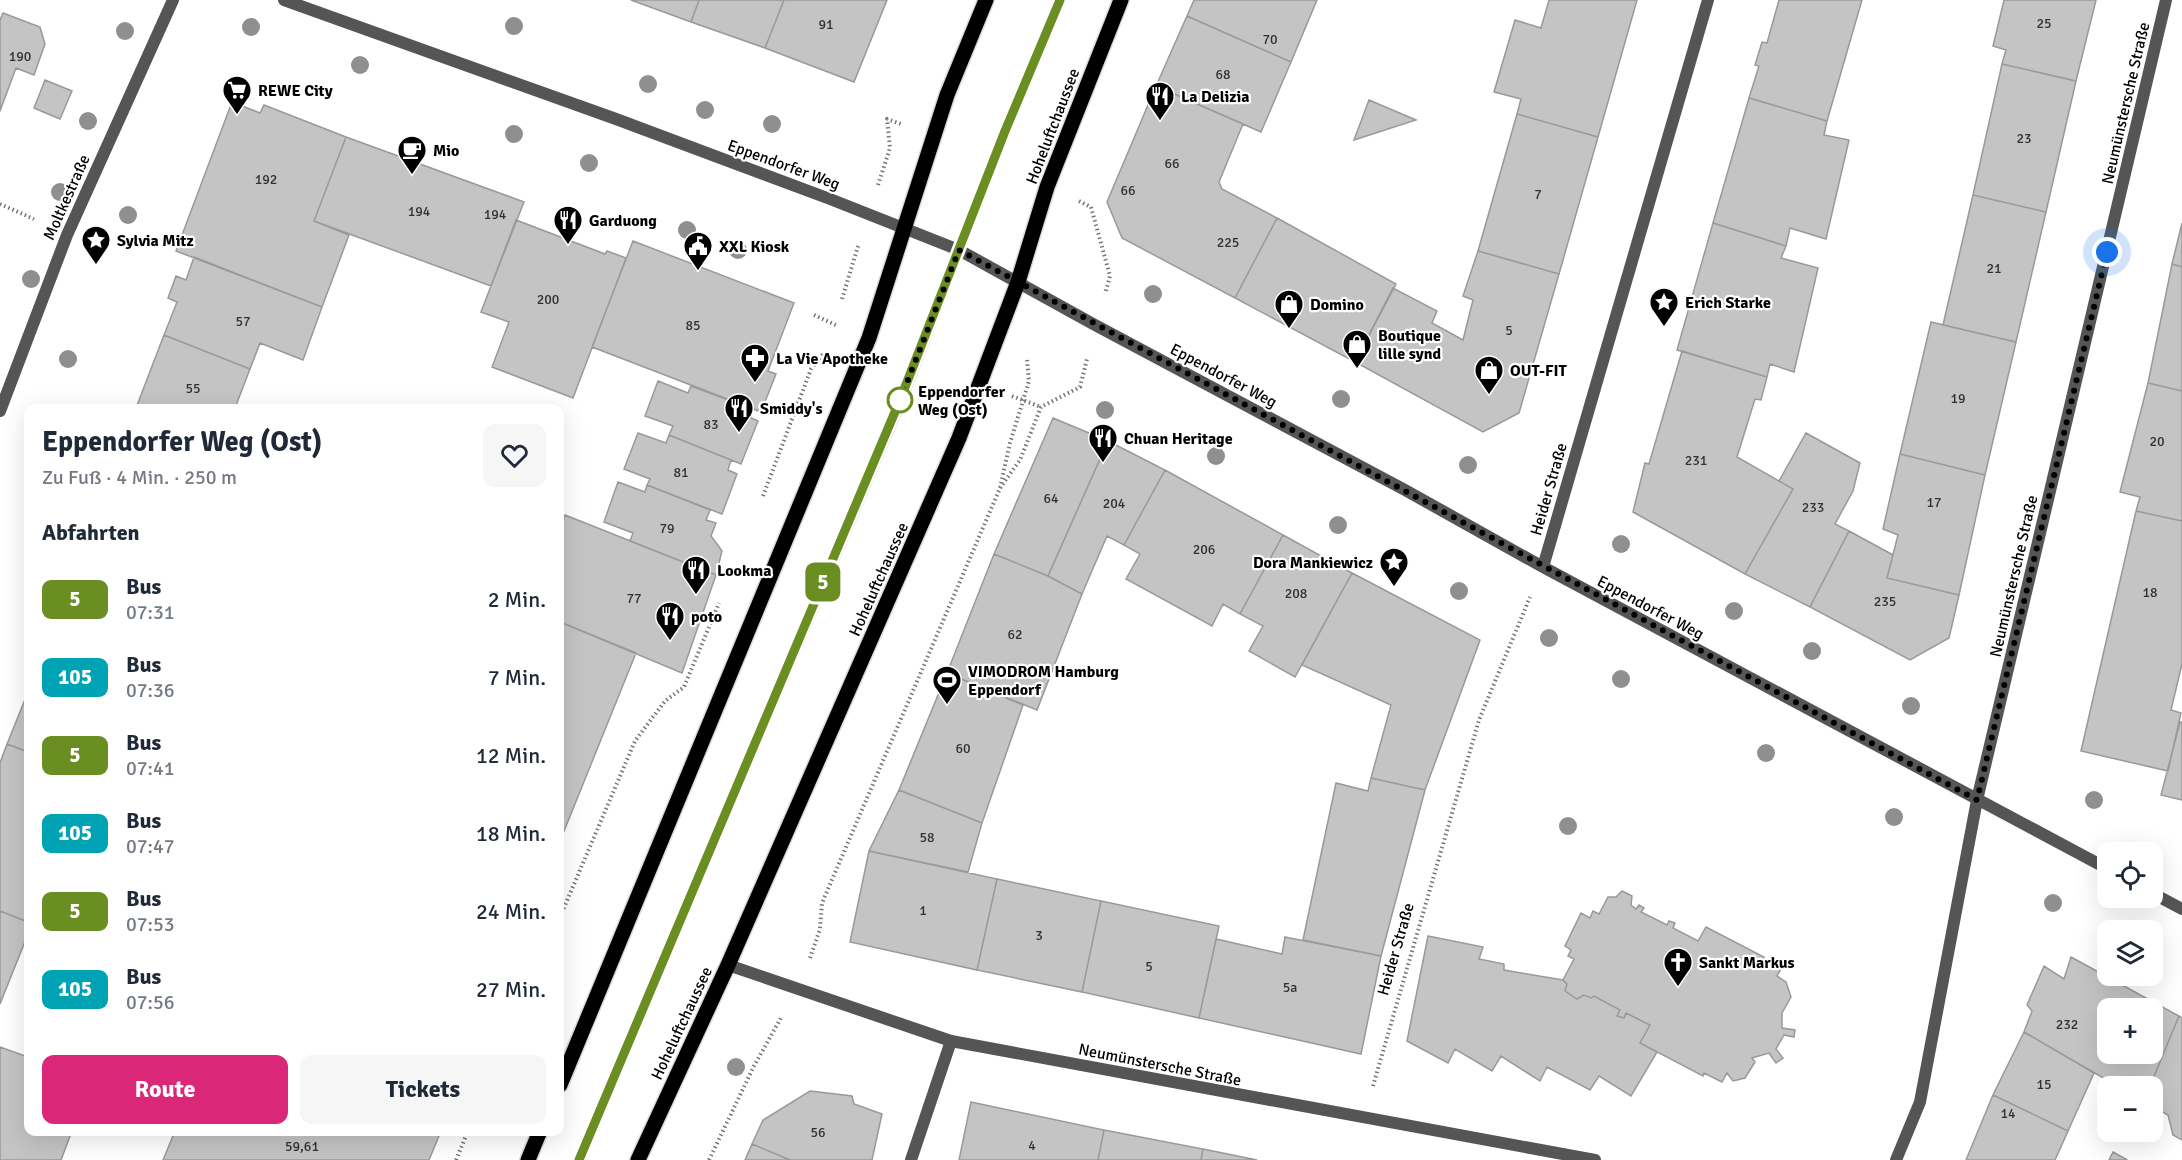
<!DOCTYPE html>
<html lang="de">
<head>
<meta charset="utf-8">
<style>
	:root { --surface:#fff; --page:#f6f6f7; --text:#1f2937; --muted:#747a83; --accent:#db2777 }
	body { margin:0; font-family:Signika,sans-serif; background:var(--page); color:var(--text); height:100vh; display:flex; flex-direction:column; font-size:22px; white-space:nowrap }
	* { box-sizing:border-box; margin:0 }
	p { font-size:20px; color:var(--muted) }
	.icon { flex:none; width:33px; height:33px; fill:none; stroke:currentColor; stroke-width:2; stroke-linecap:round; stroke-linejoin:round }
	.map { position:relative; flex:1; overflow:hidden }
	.side { position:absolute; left:24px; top:404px; width:540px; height:732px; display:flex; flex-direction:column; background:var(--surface); border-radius:12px; box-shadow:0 6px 24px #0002 }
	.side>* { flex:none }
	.badge { padding:0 12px; border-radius:9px; font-size:21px; line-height:39px }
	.buttons { position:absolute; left:2097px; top:842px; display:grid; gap:12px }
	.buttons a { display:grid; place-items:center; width:66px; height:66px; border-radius:12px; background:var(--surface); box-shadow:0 6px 24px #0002; font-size:30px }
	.you { position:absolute; width:30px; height:30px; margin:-15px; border:4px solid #fff; border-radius:50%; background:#1a73e8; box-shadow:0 0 0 9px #1a73e833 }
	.map>.badge { position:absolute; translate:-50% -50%; box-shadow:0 0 0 3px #fff }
	h2 { padding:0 18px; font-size:22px; line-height:54px }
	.round { display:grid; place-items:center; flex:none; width:63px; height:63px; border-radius:12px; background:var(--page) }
	.head { display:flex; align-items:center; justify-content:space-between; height:102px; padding:0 18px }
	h1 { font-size:28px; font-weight:700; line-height:45px }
	.cta { display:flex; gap:12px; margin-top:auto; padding:12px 18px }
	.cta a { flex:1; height:69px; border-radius:12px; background:var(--accent); color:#fff; font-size:24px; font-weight:700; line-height:69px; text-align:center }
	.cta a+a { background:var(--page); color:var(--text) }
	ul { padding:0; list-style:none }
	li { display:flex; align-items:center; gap:18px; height:78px; padding:0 18px }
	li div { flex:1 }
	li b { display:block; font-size:22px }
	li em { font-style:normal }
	li .badge { min-width:66px; font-weight:700; text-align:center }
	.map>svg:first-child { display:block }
</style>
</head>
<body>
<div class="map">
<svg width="2182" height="1160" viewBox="0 0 2182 1160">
	<rect width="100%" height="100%" fill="#fff"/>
	<path fill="#c4c4c4" stroke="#999" stroke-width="1.5" fill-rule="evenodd" d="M631,0H699L691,22Z
		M699,0H784L765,48L691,22Z
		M784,0H887L854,82L765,48Z
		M1194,0H1317L1291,62L1187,16Z
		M1549,0H1637L1598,137L1517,114L1521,99L1494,92L1515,20L1541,28Z
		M1779,0H1862L1827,121L1749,98L1759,66L1755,65L1762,42L1767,43Z
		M2004,0H2096L2076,81L2002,64L2006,50L1993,46Z
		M3,13L40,27L45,44L34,75L16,68L0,111V20Z
		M1187,16L1291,62L1261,132L1156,86Z
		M2002,64L2076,81L2046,212L1973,195Z
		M45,80L72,91L60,119L34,108Z
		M1156,86L1243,124L1219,182L1222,189L1277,218L1235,298L1122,238L1107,202Z
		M1749,98L1827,121L1824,135L1849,140L1826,239L1790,228L1786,246L1713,223Z
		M1369,100L1416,120L1354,140Z
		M232,102L260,113L264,105L346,137L314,221L349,235L322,307L176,251Z
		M1517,114L1598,137L1559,274L1478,251Z
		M346,137L524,202L491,286L314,221Z
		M1973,195L2046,212L2016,342L1943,325Z
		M1277,218L1396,284L1355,362L1235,298Z
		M516,220L605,254L607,251L626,258L573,398L492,367L509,322L481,312Z
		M1713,223L1786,246L1781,258L1818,268L1794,372L1770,364L1767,377L1677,350Z
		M2182,223V267L2172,264Z
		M633,241L794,303L768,371L776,374L761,412L592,347Z
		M1478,251L1559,274L1519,413L1483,432L1355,362L1393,288L1437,311L1432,323L1463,340L1473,300L1463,296Z
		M194,257L322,307L303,360L260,343L250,369L164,335L177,302L168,298L176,276L186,280Z
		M2172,264L2182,267V391L2148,383Z
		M1931,322L2016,342L1985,475L1900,454Z
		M164,335L250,369L235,408H136Z
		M1682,351L1767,377L1761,400L1755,399L1737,457L1793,489L1745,574L1633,512L1645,463L1649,464Z
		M658,381L688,393L691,386L752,409L749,417L758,421L741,464L669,435L673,426L645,416Z
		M2148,383L2182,391V521L2136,511L2140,497L2120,492Z
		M1053,418L1108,441L1048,576L994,554Z
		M638,433L666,443L669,435L731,460L728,470L737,474L722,514L647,485L650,479L624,469Z
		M1806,433L1860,463L1853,491L1835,524L1849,531L1810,607L1745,574L1793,489L1779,481Z
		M1108,441L1165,470L1124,545L1107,536L1082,594L1048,576Z
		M1900,454L1985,475L1959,595L1887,578L1898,535L1883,529Z
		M1165,470L1283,535L1240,614L1223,604L1212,626L1126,579L1140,554L1124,545Z
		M618,482L645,492L647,485L710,510L706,520L716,523L711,536L722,551L716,575L630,541L633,533L604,522Z
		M2136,511L2182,521V664L2171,710L2181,713L2168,771L2081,751Z
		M565,515L716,575L682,673L560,622V528Z
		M1849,531L1893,555L1887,578L1959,595L1949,638L1910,660L1810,607Z
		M1283,535L1352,573L1295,677L1249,651L1263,626L1240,614Z
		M994,554L1048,576L1082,594L1037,710L947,673Z
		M1352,573L1480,640L1425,790L1371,778L1391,705L1302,665Z
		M560,622L636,653L560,841Z
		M947,673L1023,705L982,823L899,790Z
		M28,692V752L7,744Z
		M2180,722H2182V800L2161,795Z
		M7,744L28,752V922L0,911V763Z
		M1371,778L1425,790L1381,956L1303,940L1336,783L1368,791Z
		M899,790L982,823L968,872L869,851Z
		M869,851L997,879L977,970L850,942Z
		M997,879L1101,901L1082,992L977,970Z
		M1622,891L1632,896L1631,905L1636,909L1639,905L1644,908L1641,912L1667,925L1669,921L1675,923L1673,928L1698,941L1706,927L1764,957L1762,961L1767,964L1771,956L1784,963L1777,976L1786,982L1791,997L1782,1013V1028L1795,1030L1794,1037L1784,1035L1776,1049L1783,1058L1776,1063L1769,1053L1752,1058L1755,1062L1745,1078L1733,1081L1727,1073L1722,1082L1704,1073L1703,1076L1640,1043L1650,1025L1626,1013L1624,1018L1617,1016L1620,1010L1594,996L1591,998L1584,995L1577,999L1565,991L1567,984L1563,980L1574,959L1568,956L1571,950L1565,946L1581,913L1590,918L1593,911L1599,914L1608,897H1616Z
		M1101,901L1219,926L1199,1018L1082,992Z
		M0,911L28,922V934L0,1004Z
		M1428,936L1483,947L1479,959L1504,964V970L1563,980L1567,984L1565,991L1577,999L1584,995L1591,998L1594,996L1620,1010L1617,1016L1624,1018L1626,1013L1650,1025L1640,1043L1657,1052L1631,1096L1599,1076L1590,1090L1547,1067L1540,1081L1501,1056L1492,1071L1455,1049L1448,1063L1407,1041Z
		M1285,937L1381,956L1361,1054L1199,1018L1216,939L1282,954Z
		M2071,957L2179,1016L2150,1086H2117L2024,1032L2032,1011L2027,1005L2044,966L2064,979ZM2108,1008H2152V1053H2108Z
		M2179,1016L2182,1018V1140L2173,1135L2168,1115L2152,1106V1086H2150Z
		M2024,1032L2094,1073L2068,1131L1993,1095Z
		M0,1047L28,1057V1131H72L61,1160H0Z
		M810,1091L852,1096L854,1104L882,1114L872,1160H790L752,1144L763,1120Z
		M1993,1095L2068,1131L2055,1160H1966Z
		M971,1102L1104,1130L1098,1160H959Z
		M1104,1130L1203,1149L1201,1160H1098Z
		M175,1131H441L429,1160H163Z
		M752,1144L790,1160H745Z
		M1203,1149L1257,1160H1201Z
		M2113,1152L2126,1159L2127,1160H2109Z"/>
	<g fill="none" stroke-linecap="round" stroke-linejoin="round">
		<g stroke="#dbdbdb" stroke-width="18">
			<path id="primary" d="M560,1085L869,338L947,95L986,0
				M528,1160L540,1131
				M638,1160L728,965L959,438L1018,282L1047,187L1121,0"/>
		</g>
		<path stroke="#777" stroke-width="4" stroke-dasharray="1.5 3" stroke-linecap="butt" d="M878,185L890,148L887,119L901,124
			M1079,201L1091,207L1110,276L1105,294
			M0,204L34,219
			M842,299L858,246
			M814,315L838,326
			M1012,396L1041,407
			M1000,488L1020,460L1041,407L1080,387L1087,359
			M763,496L811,369L823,354
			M560,917L635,741L665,701L684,687L719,603
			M810,958L820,929L822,903L1000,488L1010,443L1029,381L1027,360
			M1373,1086L1479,720L1530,597
			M456,1160L468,1131
			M709,1160L754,1066L782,1016"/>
		<path stroke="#555" stroke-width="12" d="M579,1160L901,400L1005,131L1060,0
			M911,1160L951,1041"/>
		<path stroke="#555" stroke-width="12" d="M284,0L616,119L830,199L959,250L1095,325L1405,490L1543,567L2108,869
			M0,411L67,235L173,0
			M1543,567L1708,0
			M2152,893L2182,909
			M728,965L951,1041L1595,1160
			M1896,1160L1920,1102L1977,800L2166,0"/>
		<use href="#primary" stroke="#000" stroke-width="15"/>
	</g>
	<g fill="#8f8f8f">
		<circle cx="514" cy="26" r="9"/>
		<circle cx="251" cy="27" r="9"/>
		<circle cx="125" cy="31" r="9"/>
		<circle cx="360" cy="65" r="9"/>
		<circle cx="648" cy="84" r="9"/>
		<circle cx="705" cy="110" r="9"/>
		<circle cx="88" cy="121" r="9"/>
		<circle cx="772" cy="124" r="9"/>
		<circle cx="514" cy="134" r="9"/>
		<circle cx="589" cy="163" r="9"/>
		<circle cx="60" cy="192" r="9"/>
		<circle cx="128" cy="215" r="9"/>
		<circle cx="687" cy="230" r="9"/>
		<circle cx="738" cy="250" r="9"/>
		<circle cx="31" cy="279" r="9"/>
		<circle cx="1153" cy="294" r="9"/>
		<circle cx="68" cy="359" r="9"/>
		<circle cx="1341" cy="399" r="9"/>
		<circle cx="1105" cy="410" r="9"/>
		<circle cx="1216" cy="456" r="9"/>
		<circle cx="1468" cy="465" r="9"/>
		<circle cx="1338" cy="525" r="9"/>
		<circle cx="1621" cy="544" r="9"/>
		<circle cx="1459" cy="591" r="9"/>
		<circle cx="1734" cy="611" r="9"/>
		<circle cx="1549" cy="638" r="9"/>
		<circle cx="1812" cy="651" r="9"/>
		<circle cx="1621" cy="679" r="9"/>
		<circle cx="1911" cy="706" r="9"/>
		<circle cx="1766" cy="753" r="9"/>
		<circle cx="2094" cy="800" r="9"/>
		<circle cx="1894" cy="817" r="9"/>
		<circle cx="1568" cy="826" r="9"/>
		<circle cx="2053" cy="903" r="9"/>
		<circle cx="736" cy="1067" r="9"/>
	</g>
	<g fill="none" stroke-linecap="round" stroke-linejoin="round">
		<g stroke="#fff" stroke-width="14">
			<path id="line" d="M579,1160L900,400L1005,131L1060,0"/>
		</g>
		<use href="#line" stroke="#6b8e23" stroke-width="9"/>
		<path stroke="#000" stroke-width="6" stroke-dasharray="0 10.8" d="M900,400L959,250L1977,800L2107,252"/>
	</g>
	<defs>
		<g id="supermarket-pin" transform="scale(1.5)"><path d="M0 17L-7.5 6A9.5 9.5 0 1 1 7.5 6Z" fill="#000" stroke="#fff"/><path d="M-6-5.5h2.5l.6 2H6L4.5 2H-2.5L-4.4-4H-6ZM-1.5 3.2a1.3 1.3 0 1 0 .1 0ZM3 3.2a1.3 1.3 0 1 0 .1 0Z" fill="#fff"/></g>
		<g id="restaurant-pin" transform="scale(1.5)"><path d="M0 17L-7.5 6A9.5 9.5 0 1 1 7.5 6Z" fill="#000" stroke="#fff"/><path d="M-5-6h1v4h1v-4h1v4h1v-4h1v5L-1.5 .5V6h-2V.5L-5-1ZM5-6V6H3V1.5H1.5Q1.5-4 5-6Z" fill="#fff"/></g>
		<g id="cafe-pin" transform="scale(1.5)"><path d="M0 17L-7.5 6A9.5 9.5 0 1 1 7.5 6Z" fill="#000" stroke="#fff"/><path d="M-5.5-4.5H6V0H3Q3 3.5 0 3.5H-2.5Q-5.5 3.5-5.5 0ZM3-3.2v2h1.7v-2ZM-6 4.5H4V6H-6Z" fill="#fff"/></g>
		<g id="sight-pin" transform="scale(1.5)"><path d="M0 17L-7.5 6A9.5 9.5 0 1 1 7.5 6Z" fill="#000" stroke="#fff"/><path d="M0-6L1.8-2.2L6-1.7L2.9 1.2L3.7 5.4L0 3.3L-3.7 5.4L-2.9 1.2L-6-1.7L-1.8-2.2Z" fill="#fff"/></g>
		<g id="civic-pin" transform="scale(1.5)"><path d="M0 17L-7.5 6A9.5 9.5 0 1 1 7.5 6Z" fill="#000" stroke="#fff"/><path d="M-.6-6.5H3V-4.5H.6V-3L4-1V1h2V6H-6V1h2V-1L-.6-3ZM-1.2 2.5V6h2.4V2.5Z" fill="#fff"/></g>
		<g id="shop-pin" transform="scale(1.5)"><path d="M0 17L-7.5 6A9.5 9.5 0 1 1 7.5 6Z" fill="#000" stroke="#fff"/><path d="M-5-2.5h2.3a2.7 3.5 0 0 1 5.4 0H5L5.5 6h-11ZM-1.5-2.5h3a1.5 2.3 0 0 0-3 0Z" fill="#fff"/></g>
		<g id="pharmacy-pin" transform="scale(1.5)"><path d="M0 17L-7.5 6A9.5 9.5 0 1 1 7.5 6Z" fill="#000" stroke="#fff"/><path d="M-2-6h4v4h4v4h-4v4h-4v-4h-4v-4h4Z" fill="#fff"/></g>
		<g id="stadium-pin" transform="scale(1.5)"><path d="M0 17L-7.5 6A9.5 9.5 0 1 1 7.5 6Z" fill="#000" stroke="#fff"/><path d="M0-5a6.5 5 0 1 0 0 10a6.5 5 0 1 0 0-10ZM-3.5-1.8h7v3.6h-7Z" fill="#fff"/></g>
		<g id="church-pin" transform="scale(1.5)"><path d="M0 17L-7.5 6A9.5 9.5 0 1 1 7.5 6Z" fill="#000" stroke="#fff"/><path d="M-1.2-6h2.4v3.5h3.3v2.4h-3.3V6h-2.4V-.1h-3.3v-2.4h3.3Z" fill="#fff"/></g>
	</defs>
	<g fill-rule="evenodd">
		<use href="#supermarket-pin" x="237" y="90"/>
		<use href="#restaurant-pin" x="1160" y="96"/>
		<use href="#cafe-pin" x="412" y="150"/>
		<use href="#restaurant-pin" x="568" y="220"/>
		<use href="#sight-pin" x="96" y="240"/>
		<use href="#civic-pin" x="698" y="246"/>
		<use href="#sight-pin" x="1664" y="302"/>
		<use href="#shop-pin" x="1289" y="304"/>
		<use href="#shop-pin" x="1357" y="344"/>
		<use href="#pharmacy-pin" x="755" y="358"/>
		<use href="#shop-pin" x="1489" y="370"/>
		<use href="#restaurant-pin" x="739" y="408"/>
		<use href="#restaurant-pin" x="1103" y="438"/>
		<use href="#sight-pin" x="1394" y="562"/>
		<use href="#restaurant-pin" x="696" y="570"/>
		<use href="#restaurant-pin" x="670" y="616"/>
		<use href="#stadium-pin" x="947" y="680"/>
		<use href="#church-pin" x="1678" y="962"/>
	</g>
	<circle fill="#fff" stroke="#6b8e23" stroke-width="3" cx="900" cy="400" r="12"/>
	<g text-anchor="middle" stroke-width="4.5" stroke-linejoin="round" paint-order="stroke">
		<g font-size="14" fill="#313131">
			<text x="2044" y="28">25</text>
			<text x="826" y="29">91</text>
			<text x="1270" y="44">70</text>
			<text x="20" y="61">190</text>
			<text x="1223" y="79">68</text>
			<text x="2024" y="143">23</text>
			<text x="1172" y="168">66</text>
			<text x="266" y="184">192</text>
			<text x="1128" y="195">66</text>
			<text x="1538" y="199">7</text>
			<text x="419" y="216">194</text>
			<text x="495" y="219">194</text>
			<text x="1228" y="247">225</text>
			<text x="1994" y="273">21</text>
			<text x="548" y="304">200</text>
			<text x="243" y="326">57</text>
			<text x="693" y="330">85</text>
			<text x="1509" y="335">5</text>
			<text x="193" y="393">55</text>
			<text x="1958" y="403">19</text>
			<text x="711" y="429">83</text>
			<text x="2157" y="446">20</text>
			<text x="1696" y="465">231</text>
			<text x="681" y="477">81</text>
			<text x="1051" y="503">64</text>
			<text x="1934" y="507">17</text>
			<text x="1114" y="508">204</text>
			<text x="1813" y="512">233</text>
			<text x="667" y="533">79</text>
			<text x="1204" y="554">206</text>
			<text x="2150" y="597">18</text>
			<text x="1296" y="598">208</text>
			<text x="634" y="603">77</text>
			<text x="1885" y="606">235</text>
			<text x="1015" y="639">62</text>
			<text x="963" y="753">60</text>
			<text x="927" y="842">58</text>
			<text x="923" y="915">1</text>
			<text x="1039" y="940">3</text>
			<text x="1149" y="971">5</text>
			<text x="1290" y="992">5a</text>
			<text x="2067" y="1029">232</text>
			<text x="2044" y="1089">15</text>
			<text x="2008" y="1118">14</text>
			<text x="818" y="1137">56</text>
			<text x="1032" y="1150">4</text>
			<text x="302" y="1151">59,61</text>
		</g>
		<g font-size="16" font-weight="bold" fill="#000" stroke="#fff" text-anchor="start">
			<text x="258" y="96">REWE City</text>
			<text x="1181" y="102">La Delizia</text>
			<text x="433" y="156">Mio</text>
			<text x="589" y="226">Garduong</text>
			<text x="117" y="246">Sylvia Mitz</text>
			<text x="719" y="252">XXL Kiosk</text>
			<text x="1685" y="308">Erich Starke</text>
			<text x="1310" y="310">Domino</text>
			<text x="1378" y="341">Boutique<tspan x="1378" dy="18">lille synd</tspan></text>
			<text x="776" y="364">La Vie Apotheke</text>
			<text x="1510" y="376">OUT-FIT</text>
			<text x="760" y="414">Smiddy's</text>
			<text x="1124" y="444">Chuan Heritage</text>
			<text x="1373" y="568" text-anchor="end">Dora Mankiewicz</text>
			<text x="717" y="576">Lookma</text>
			<text x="691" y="622">poto</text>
			<text x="968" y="677">VIMODROM Hamburg<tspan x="968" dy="18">Eppendorf</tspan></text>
			<text x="1699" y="968">Sankt Markus</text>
		</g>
		<g font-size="16" fill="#000" stroke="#fff">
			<text transform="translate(2125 103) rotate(-77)" y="6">Neumünstersche Straße</text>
			<text transform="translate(1052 126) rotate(-69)" y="6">Hoheluftchaussee</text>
			<text transform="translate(784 164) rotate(20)" y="6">Eppendorfer Weg</text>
			<text transform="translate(66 197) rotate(-66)" y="6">Moltkestraße</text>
			<text transform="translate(1224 375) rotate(28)" y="6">Eppendorfer Weg</text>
			<text transform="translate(1548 489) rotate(-74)" y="6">Heider Straße</text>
			<text transform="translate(2013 576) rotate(-77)" y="6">Neumünstersche Straße</text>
			<text transform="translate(878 579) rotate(-66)" y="6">Hoheluftchaussee</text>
			<text transform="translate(1651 607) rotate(28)" y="6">Eppendorfer Weg</text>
			<text transform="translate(1395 949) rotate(-74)" y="6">Heider Straße</text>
			<text transform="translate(681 1023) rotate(-65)" y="6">Hoheluftchaussee</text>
			<text transform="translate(1160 1064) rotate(11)" y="6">Neumünstersche Straße</text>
		</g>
		<g font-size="16" font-weight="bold" fill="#000" stroke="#fff" text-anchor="start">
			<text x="918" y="397">Eppendorfer<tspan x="918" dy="18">Weg (Ost)</tspan></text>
		</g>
	</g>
</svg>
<div class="buttons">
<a><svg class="icon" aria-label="locate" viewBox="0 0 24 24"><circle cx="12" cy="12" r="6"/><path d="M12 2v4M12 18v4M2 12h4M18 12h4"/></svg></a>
<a><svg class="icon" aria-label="layers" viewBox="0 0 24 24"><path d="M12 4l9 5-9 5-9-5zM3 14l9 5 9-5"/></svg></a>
<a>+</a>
<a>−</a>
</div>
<div class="you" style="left:2107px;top:252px"></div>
<b class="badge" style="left:823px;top:582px;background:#6b8e23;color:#fff">5</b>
<section class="side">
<div class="head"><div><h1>Eppendorfer Weg (Ost)</h1><p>Zu Fuß · 4 Min. · 250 m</p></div><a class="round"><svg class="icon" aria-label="heart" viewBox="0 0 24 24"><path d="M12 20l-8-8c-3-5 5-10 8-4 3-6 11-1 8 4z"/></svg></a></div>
<h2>Abfahrten</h2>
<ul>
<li><span class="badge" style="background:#6b8e23;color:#fff">5</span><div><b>Bus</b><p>07:31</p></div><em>2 Min.</em></li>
<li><span class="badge" style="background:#00a3b4;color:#fff">105</span><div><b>Bus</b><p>07:36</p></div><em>7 Min.</em></li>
<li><span class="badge" style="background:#6b8e23;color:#fff">5</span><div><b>Bus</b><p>07:41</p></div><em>12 Min.</em></li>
<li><span class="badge" style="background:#00a3b4;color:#fff">105</span><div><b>Bus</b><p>07:47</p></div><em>18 Min.</em></li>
<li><span class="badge" style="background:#6b8e23;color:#fff">5</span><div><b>Bus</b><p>07:53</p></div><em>24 Min.</em></li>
<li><span class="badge" style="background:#00a3b4;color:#fff">105</span><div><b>Bus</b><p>07:56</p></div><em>27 Min.</em></li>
</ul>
<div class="cta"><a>Route</a><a>Tickets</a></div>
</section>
</div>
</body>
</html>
